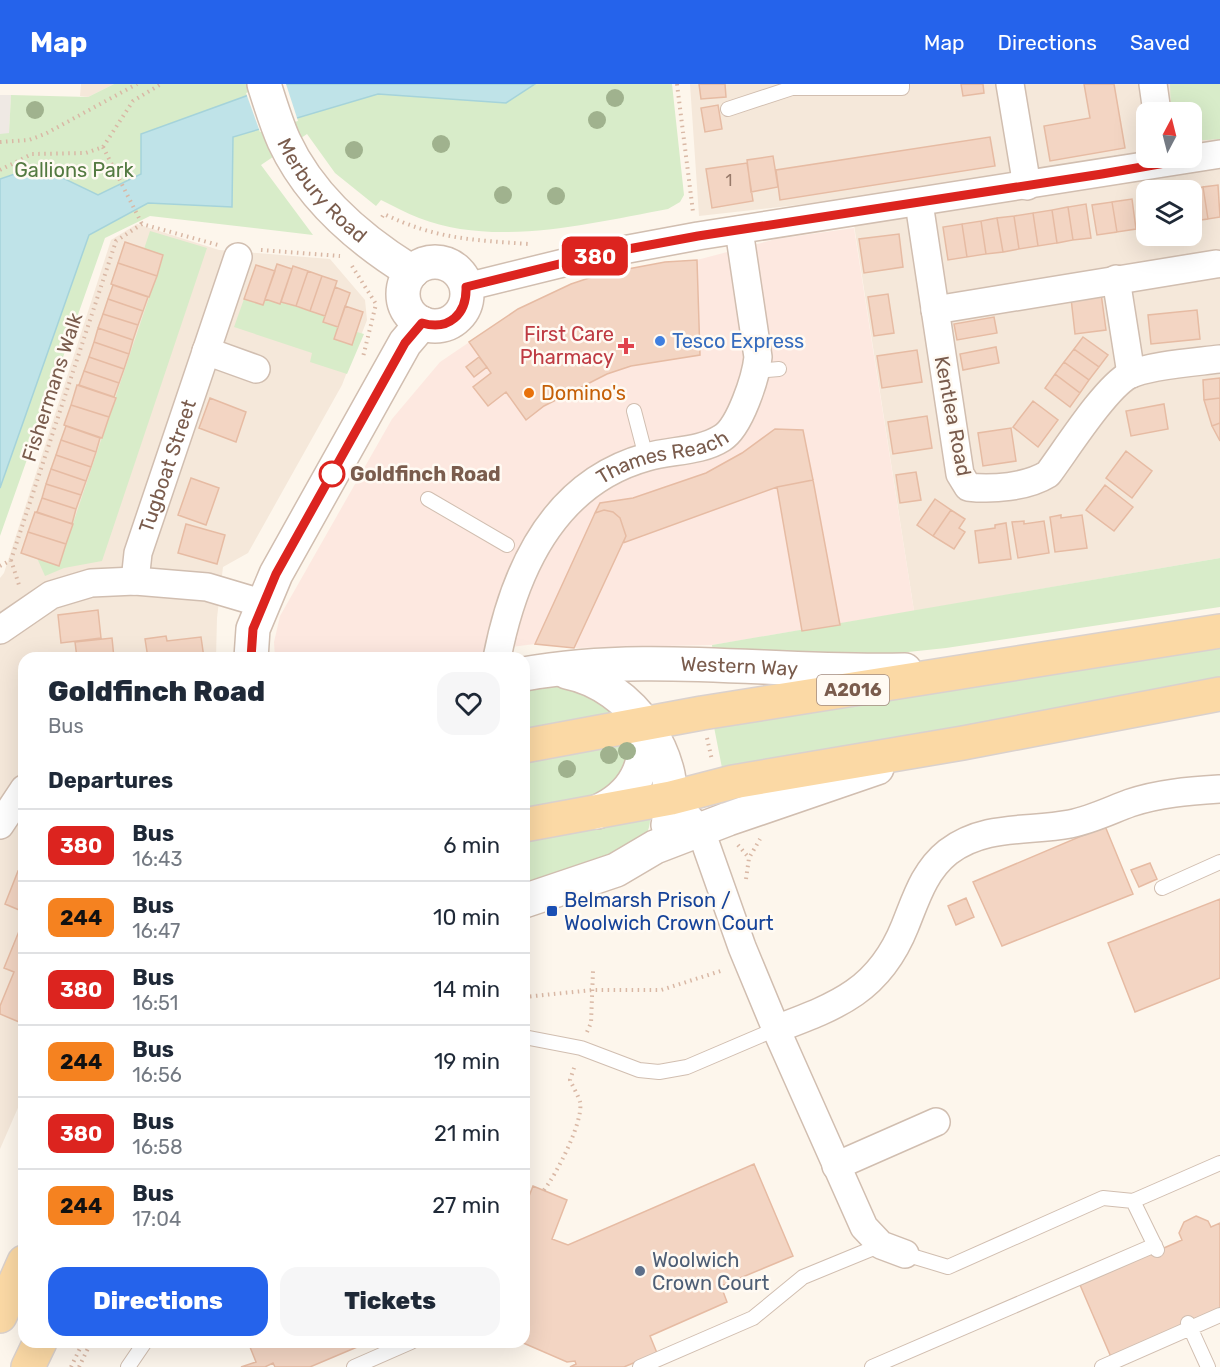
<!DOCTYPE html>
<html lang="en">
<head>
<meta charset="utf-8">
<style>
	:root { --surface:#fff; --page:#f6f6f7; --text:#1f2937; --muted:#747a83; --line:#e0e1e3; --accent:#2563eb }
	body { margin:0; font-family:Rubik,sans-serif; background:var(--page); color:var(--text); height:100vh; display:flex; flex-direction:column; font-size:22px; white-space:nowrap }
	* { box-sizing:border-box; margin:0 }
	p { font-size:20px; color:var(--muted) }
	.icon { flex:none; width:33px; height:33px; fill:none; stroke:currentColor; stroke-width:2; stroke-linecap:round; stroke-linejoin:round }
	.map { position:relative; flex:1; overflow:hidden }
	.drawer { position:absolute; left:18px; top:568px; width:512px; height:696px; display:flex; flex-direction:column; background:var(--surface); border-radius:18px; box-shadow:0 6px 24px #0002 }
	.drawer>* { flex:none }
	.badge { padding:0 12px; border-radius:9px; font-size:21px; line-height:39px }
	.needle { width:39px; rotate:7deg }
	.fabs { position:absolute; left:1136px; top:18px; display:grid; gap:12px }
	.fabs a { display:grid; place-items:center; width:66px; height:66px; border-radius:12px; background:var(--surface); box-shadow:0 6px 24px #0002; font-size:30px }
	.map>.badge { position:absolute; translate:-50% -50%; box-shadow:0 0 0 3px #fff }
	h2 { padding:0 30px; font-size:22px; line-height:54px }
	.round { display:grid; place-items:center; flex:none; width:63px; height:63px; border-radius:18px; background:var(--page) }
	.overview { display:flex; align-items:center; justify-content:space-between; height:102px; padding:0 30px }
	h1 { font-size:28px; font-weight:800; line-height:45px }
	.action { display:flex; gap:12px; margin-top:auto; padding:12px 30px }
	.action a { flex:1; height:69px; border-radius:18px; background:var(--accent); color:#fff; font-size:24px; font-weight:800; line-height:69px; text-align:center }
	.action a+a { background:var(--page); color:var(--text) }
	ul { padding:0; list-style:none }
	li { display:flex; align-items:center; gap:18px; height:72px; padding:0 30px; border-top:2px solid var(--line) }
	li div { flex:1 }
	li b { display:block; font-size:22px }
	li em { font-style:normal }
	li .badge { min-width:66px; font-weight:700; text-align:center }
	header { display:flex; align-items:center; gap:36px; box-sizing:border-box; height:84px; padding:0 30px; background:var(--accent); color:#fff }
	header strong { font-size:28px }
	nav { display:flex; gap:33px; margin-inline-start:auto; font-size:21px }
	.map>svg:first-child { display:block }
</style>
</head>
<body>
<header>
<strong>Map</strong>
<nav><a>Map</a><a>Directions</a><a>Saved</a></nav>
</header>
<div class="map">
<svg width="1220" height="1283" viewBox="0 0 1220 1283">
	<rect width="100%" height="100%" fill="#fdf6ec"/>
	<path fill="#f5e8da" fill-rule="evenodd" d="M81,0H114L88,13L80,12Z
		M690,0H1220V474L914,527L850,115L699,132ZM1146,28H1191V74H1146ZM1146,106H1191V152H1146Z
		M137,140L219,166L330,175L365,216L367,236L342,301L248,469L223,483L217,534L216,574H24V1010L0,1065V494L4,489L111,156Z"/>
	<path fill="#fde8e0" d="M854,144L914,527L712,561L574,564L535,560L511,563L472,574H275L274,558L280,532L392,335L440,278L518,225L571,200L601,190L665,178L697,176L776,155Z"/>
	<path fill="#efe9e4" d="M0,11H11L9,50H0Z"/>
	<path fill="#d8ecc9" d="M114,0H672L684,111L680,118L668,125C591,139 496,164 419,134C406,129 394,122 381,116L376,122L335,89L307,50L261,81L313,151L150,132L105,154L0,452V50L9,49L11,11L88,13Z
		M1170,0H1220V55L1191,57V28H1171Z
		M150,147L207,164L102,477L64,484L45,492L37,474L59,481L163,172L144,165Z
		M244,215L263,221L265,215L280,220L281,218L325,232L323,238L338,243L334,255L352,261L357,248L364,250L347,290L310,278L312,269L234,243Z
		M1220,474V523L946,564L851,574L714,575L712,561Z
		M1220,560V595L723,689L714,643Z
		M549,597L600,613L613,631L524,646V601Z
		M630,657L618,708L524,726V674Z
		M650,731C651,747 644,756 634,767L524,803V759Z"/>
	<path fill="#bfe3e8" stroke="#a5d3da" stroke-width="1.5" d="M279,0H535L506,19L378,10L233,53L232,123L148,119L89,151L0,404V95L38,82L98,111L141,90V50Z"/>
	<path fill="#fdf6ec" d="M271,0H286L298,37L260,48L246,9Z"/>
	<path fill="#f3d5c3" stroke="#e6bba3" stroke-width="1.5" d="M699,0H725L726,13L701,15Z
		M961,0H983L984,9L963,12Z
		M1084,0H1114L1125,64L1050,77L1044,42L1090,34Z
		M718,21L722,45L705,48L701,24Z
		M990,53L995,82L780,116L776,86Z
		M773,72L778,103L751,108L747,76Z
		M747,79L753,117L712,124L706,85Z
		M1218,101L1220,133L1208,135L1203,103Z
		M1203,103L1208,135L1193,137L1191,106H1188Z
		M1146,112V144L1143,145L1138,114Z
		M1132,115L1136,145L1117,148L1112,118Z
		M1112,118L1117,148L1097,151L1092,121Z
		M1086,120L1091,154L1073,156L1068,123Z
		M1068,123L1073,156L1057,159L1052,126Z
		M1052,126L1057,159L1038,162L1033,129Z
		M1033,129L1038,162L1019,165L1014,132Z
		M1014,132L1019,165L1003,168L997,134Z
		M997,134L1003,168L986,170L981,137Z
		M981,137L986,170L967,173L962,140Z
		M962,140L967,173L948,176L943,143Z
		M899,150L903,183L864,189L859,155Z
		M125,158L163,171L157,192L118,179Z
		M697,176L700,271L631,282L607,290L544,322L526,336L506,308L488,322L473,303L491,289L469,258L518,225L571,200L601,190L665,178Z
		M118,179L157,192L149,213L111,200Z
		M277,180L292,185L280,220L265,215Z
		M256,181L275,187L263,221L244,215Z
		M293,182L308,187L296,222L281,218Z
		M308,187L322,192L310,227L296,222Z
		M322,192L337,197L325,232L310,227Z
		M113,201L148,213L143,227L108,215Z
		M335,203L350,209L338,243L323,238Z
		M1101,209L1106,246L1075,250L1071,214Z
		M888,210L894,249L874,252L868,213Z
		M108,215L143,227L138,241L103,230Z
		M345,222L363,228L352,261L334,255Z
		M1197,226L1200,255L1151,260L1148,231Z
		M103,230L138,241L133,256L98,244Z
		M994,233L997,249L957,256L954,240Z
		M98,244L133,256L129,270L94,258Z
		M1083,253L1108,271L1099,283L1074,265Z
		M94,258L129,270L124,285L89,273Z
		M996,263L999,279L963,286L960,270Z
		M1074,265L1099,283L1089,296L1064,278Z
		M917,266L922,298L882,304L877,272Z
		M89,273L124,285L119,299L84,287Z
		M479,273L487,283L474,293L466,283Z
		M1064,278L1089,296L1080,309L1055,290Z
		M84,287L119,299L114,313L79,301Z
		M1055,290L1080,309L1070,323L1045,304Z
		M1220,294V314L1204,316L1203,296Z
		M77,301L116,314L109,333L71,321Z
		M210,314L246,328L236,358L199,344Z
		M1220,314V339L1212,342L1204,316Z
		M1033,317L1058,336L1038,363L1013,343Z
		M1164,320L1168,345L1131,352L1126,327Z
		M71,321L109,333L102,354L64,341Z
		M927,332L932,364L893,370L888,338Z
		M1220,339V357L1212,342Z
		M66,342L100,354L96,368L61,356Z
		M1011,344L1016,377L983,382L978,349Z
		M775,345L803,346L813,396L777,403L623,459L626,452L620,434L613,428L604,426L595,429L600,419L633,414L706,389L742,369Z
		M61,356L96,368L91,383L56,371Z
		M1126,367L1152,387L1132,414L1106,394Z
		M56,371L91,383L86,397L51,385Z
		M51,385L86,397L81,411L46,400Z
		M916,388L921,416L900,419L896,391Z
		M191,394L219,404L206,441L178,431Z
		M813,396L840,541L802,547L777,403Z
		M46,400L81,411L76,425L42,414Z
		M1105,401L1133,423L1114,447L1086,426Z
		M42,414L76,425L72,440L37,428Z
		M935,415L951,426L933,452L917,441Z
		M604,426L613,428L620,434L626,452L574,564L535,560L595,429Z
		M951,426L965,435L959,444L965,448L954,465L933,452Z
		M35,428L73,440L66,460L28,448Z
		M1061,431V434L1082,431L1087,464L1055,468L1050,433Z
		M1024,437V440L1044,437L1049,469L1018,474L1012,438Z
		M1006,439L1011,475L979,479L975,447L995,444V441Z
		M186,440L225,451L217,480L178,469Z
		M28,448L66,460L59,482L21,469Z
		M98,526L101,554L61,559L58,531Z
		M166,552L167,557L201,553L204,574H148L145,555Z
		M112,554L114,574H77L75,558Z
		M1105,742L1133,810L1002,862L973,798Z
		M1150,779L1157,795L1139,803L1131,786Z
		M18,787L23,789L24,787V828L5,820Z
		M966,814L974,833L956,841L948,822Z
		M1220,815V894L1135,928L1108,859Z
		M24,835V940L0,930V922L14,888L4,884Z
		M754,1080L793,1172L721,1202L727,1218L650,1252L657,1269L624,1283H570L576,1280L575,1277L567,1278L521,1258H524V1125L533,1102L567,1116L552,1155L568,1161Z
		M1196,1132L1208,1137L1211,1143L1220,1139V1225L1111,1273L1080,1201L1182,1156L1179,1149L1184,1138Z
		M248,1258H369L310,1283H275L273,1279L265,1283H241L256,1278Z"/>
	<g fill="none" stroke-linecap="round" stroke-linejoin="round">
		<g stroke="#d1beb0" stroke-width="16">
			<path id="service" d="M728,25L792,4H902V0
				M757,287L779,285
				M634,327L646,373
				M428,415L507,461
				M1162,804L1220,778
				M524,953L581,964L639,986L659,988L687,983L776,945
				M1133,1117L1220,1079
				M905,1170L948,1183L1103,1114L1133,1117L1157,1166
				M1188,1239L1208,1283
				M128,1283L145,1258
				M354,1283L411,1258
				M640,1283L753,1234L803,1193L881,1161
				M872,1283L1155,1161
				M1102,1283L1220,1231"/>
		</g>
		<g stroke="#d1beb0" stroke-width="30">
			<g id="minor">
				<path d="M1010,0L1027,102"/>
				<path d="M1153,0L1157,28"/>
				<path d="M919,119L960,390L968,403C992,406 1027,403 1048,390C1066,366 1105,304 1129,291C1149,281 1197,278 1220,275"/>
				<path d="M1116,195L1131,290"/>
				<path d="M466,203L596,171L698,152L1220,70"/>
				<path d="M935,226L1216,180"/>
				<path d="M206,267L256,285"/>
				<path id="s1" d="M135,497L138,469L238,173"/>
				<path d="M0,546L51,511L91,499L135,497L207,503L261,519"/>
				<path id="s2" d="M497,574C514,487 553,399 647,373C671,366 700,368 722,354C740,343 756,293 758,273L739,146"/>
				<path d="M671,714L701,747L742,863L776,945L864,1143L881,1161L905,1170"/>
				<path d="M0,741L24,705"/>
				<path d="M776,945C837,922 879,907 905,842C916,815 924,787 948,768C985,740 1028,748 1070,740C1091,736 1111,726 1130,719C1159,709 1190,707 1220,705"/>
				<path d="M836,1082L936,1038"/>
			</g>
		</g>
		<g stroke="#d1beb0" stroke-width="36">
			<g id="tertiary">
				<path id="s3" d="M264,0C270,19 276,39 284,57C310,113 360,156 412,188"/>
				<circle cx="435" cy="210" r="32"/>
				<path d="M251,574L253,545L276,490L405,259L422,239"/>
				<path d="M567,588C632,601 684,674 668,741"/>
				<path id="s4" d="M524,590C649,567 778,590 905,586"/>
				<path d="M597,728C635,711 649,681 644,641"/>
				<path d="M524,817L616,786L655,763L728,735L877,684"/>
			</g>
		</g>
		<g stroke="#dad1cd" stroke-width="36">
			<path id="primary" d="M524,662L702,629L1220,547
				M524,741L671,714L733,698L963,659L1220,610
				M0,1232L24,1178
				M28,1283L40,1258"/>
		</g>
		<path stroke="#d9b8a5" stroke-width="4" stroke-dasharray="1.5 4.5" stroke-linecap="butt" d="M677,0L693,128
			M0,58L29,56L45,50L137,0
			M103,63L142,140
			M0,86L32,70L86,69L103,63L133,17L161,0
			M382,133L384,130C436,155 472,156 528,160
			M261,166L340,172
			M352,182L376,220L363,273
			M11,476L19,501
			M0,482L11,476L116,157L142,140L218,161
			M707,654L712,676
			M738,761L749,774
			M746,795L749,774L760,755
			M524,913L593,906H661L724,886
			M587,948L591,939L593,887
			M544,1106C556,1091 584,1037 580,1018C578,1011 573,1003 570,996L575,981
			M71,1283L83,1258
			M79,1283L91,1258"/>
		<use href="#service" stroke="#fff" stroke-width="14"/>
		<use href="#minor" stroke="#fff" stroke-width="27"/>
		<use href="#tertiary" stroke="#fff" stroke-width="33"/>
		<use href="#primary" stroke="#fbd9a5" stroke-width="33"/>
	</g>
	<g fill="#a0b28e">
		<circle cx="615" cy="14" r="9"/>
		<circle cx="35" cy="26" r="9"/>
		<circle cx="597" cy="36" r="9"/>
		<circle cx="441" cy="60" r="9"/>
		<circle cx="354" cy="66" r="9"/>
		<circle cx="503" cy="111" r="9"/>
		<circle cx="556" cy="112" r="9"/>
		<circle cx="627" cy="667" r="9"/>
		<circle cx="609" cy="671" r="9"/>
		<circle cx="567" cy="685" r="9"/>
	</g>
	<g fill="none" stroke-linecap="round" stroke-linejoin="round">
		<g stroke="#fff" stroke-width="14">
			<path id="line" d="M251,574L253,545L276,490L405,259L422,239C449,247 467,230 466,203L596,171L698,152L1102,90L1165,79L1164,74"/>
		</g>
		<use href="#line" stroke="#dc241f" stroke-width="9"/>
	</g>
	<circle fill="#3f7fe0" stroke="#fffaf3" stroke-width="2" cx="660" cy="257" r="6"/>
	<path fill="#e0444e" stroke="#fffaf3" stroke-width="2" d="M623 253h6v6h6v6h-6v6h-6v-6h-6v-6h6z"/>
	<circle fill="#e8710a" stroke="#fffaf3" stroke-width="2" cx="529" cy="309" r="6"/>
	<circle fill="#fff" stroke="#dc241f" stroke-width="3" cx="332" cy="390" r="12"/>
	<rect fill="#1a4fb4" stroke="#fffaf3" stroke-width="2" x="546" y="821" width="12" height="12" rx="3"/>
	<circle fill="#5c6f8a" stroke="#fffaf3" stroke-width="2" cx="640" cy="1187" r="6"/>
	<g text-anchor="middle" stroke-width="5" stroke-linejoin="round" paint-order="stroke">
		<g font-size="16" fill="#987a6a">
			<text x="729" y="102">1</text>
		</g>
		<rect fill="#fffaf3" stroke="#a28b7f" stroke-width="1.5" x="817" y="591" width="72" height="30" rx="4.5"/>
		<g font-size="18" font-weight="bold" fill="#7a5c4d">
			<text x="853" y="612">A2016</text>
		</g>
		<g font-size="20" fill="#537a41" stroke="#fffaf3">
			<text x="74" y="93">Gallions Park</text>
		</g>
		<g font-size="20" fill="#7a5c4d" stroke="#fffaf3">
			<text dy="7" stroke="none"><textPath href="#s3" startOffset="123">Merbury Road</textPath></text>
			<text transform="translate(52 303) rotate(-72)" y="7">Fishermans Walk</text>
			<text transform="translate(953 332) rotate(79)" y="7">Kentlea Road</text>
			<text dy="7" stroke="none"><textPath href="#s2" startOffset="280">Thames Reach</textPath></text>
			<text dy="7" stroke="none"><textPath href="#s1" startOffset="120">Tugboat Street</textPath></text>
			<text dy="7" stroke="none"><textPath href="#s4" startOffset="216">Western Way</textPath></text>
		</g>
		<g font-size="20" fill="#be3a42" stroke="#fffaf3" text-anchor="end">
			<text x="614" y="257">First Care<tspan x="614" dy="23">Pharmacy</tspan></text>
		</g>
		<g font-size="20" fill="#366cbe" stroke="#fffaf3" text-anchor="start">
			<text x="672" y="264">Tesco Express</text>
		</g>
		<g font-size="20" fill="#c56008" stroke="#fffaf3" text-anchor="start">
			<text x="541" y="316">Domino's</text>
		</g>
		<g font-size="20" font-weight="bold" fill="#7a5c4d" stroke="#fffaf3" text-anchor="start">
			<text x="350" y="397">Goldfinch Road</text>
		</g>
		<g font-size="20" fill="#164399" stroke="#fffaf3" text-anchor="start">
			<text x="564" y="823">Belmarsh Prison /<tspan x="564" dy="23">Woolwich Crown Court</tspan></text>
		</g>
		<g font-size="20" fill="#4e5e75" stroke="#fffaf3" text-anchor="start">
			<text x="652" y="1183">Woolwich<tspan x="652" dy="23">Crown Court</tspan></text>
		</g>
	</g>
</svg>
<div class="fabs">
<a><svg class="needle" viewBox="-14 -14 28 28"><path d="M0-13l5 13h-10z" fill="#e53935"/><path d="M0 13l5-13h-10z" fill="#747a83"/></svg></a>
<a><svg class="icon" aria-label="layers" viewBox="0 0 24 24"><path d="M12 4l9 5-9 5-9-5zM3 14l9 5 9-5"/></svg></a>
</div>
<b class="badge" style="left:595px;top:172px;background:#dc241f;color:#fff">380</b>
<section class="drawer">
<div class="overview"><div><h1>Goldfinch Road</h1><p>Bus</p></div><a class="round"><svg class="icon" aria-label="heart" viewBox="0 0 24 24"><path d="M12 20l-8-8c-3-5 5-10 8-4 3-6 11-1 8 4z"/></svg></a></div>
<h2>Departures</h2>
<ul>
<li><span class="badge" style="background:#dc241f;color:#fff">380</span><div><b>Bus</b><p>16:43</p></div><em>6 min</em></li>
<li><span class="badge" style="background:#f58220;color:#111">244</span><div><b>Bus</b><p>16:47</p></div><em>10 min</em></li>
<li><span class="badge" style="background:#dc241f;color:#fff">380</span><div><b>Bus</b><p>16:51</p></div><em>14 min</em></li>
<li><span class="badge" style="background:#f58220;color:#111">244</span><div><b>Bus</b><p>16:56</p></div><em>19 min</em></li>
<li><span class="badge" style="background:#dc241f;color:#fff">380</span><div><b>Bus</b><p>16:58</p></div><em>21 min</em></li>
<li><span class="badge" style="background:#f58220;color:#111">244</span><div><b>Bus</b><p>17:04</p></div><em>27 min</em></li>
</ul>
<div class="action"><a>Directions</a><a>Tickets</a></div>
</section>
</div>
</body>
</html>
